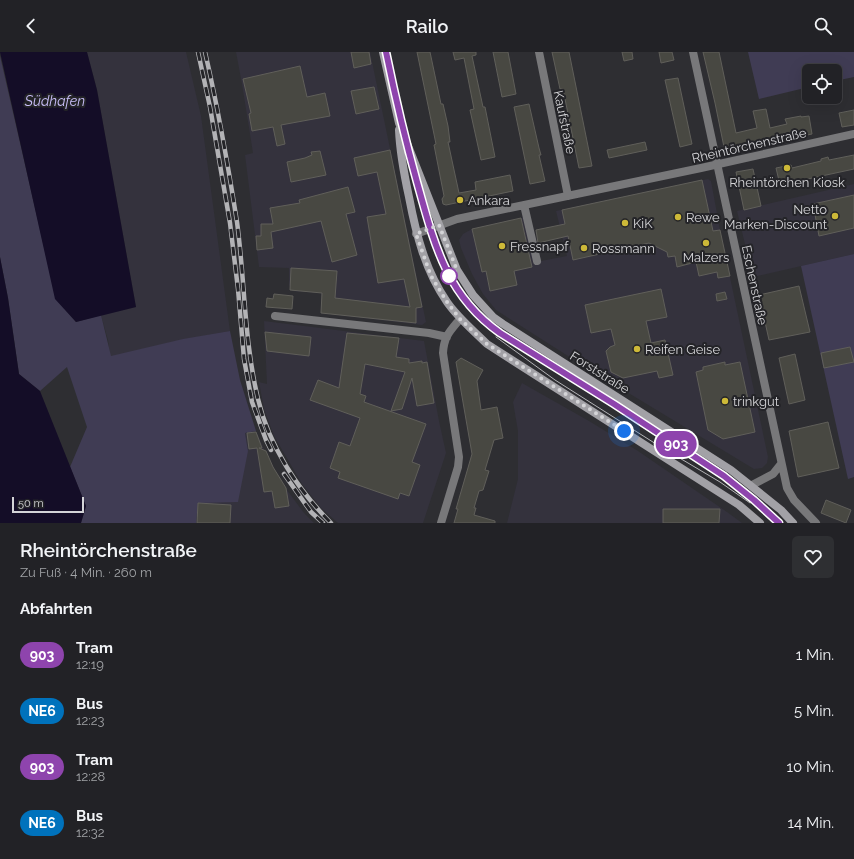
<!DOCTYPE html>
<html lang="de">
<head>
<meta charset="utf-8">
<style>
	:root { --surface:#222226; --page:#2e2f32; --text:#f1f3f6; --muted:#a2a4a7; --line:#3f3f43 }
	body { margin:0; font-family:Raleway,sans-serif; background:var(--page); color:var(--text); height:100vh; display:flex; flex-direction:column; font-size:15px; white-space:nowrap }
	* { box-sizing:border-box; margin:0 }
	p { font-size:13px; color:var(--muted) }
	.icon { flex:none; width:22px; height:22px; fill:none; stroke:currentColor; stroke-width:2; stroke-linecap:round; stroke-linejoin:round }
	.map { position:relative; height:471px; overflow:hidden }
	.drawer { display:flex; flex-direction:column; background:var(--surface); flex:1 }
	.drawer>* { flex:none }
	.badge { padding:0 8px; border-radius:13px; font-size:14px; line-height:26px }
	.tools { position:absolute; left:802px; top:12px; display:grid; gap:8px }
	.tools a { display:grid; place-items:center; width:40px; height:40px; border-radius:6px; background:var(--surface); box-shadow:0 4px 16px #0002,0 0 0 1px var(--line); font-size:20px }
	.scale { position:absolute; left:12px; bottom:10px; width:72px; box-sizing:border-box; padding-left:4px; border:2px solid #d4d4d7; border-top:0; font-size:11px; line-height:14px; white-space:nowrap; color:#d4d4d7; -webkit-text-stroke:3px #242428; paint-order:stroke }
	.you { position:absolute; width:20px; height:20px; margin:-10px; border:3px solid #fff; border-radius:50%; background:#1a73e8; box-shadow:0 0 0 6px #1a73e833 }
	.map>.badge { position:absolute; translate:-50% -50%; box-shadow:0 0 0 2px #fff }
	h2 { padding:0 20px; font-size:15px; line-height:36px }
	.round { display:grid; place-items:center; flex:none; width:42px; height:42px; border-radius:6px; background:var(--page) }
	.summary { display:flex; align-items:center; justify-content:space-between; height:68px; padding:0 20px }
	h1 { font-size:19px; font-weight:600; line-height:30px }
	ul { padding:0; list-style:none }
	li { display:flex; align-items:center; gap:12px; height:56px; padding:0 20px }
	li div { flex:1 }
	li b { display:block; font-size:15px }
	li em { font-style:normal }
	li .badge { min-width:44px; font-weight:700; text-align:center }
	header { display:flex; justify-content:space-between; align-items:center; height:52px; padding:0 20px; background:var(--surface); font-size:18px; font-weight:600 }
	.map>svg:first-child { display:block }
</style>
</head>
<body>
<header><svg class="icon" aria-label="back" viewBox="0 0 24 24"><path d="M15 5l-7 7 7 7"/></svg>Railo<svg class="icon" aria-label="search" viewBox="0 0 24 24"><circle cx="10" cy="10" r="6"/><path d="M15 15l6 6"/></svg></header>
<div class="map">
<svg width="854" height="471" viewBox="0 0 854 471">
	<rect width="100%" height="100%" fill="#2e2e32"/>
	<path fill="#34323d" d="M87,0H186L201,64L230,279L181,288L110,305L108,288L101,263L136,255L97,38Z
		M236,0H370L426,270L422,273L322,261L321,241L292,239L289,233V216L259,215L245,103L253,101L242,32Z
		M708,127L711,129L720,178L768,405L767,411L762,416L754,417L579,311L496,258L483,242L472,222L461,196L459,188L463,182L472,177L530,164L541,209L567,204L556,159Z
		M854,132V202L753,225L737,159Z
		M264,269L424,289L439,369L446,401L423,471H338L321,456L302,432L274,384L264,357L259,330L267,332Z
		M522,331L589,369L638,399L727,460L742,471H507L518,427V379L513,350Z
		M256,379L275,422L304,461L314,471H196L198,451L248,399L245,381Z"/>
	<path fill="#403c54" d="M748,0H854V25L835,29V19H809V35L759,47Z
		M0,4L56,247L76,270L101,263L111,304L183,287L230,279L240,328L256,379L245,381L248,399L238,450L198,451L196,471H81L86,454L70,415L87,375L67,315L40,339L19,322L8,246L0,205Z
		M854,202V425L848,427L801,214Z"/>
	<path fill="#140d27" d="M0,0H87L97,38L136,255L76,270L55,247Z
		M0,205L8,246L19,322L40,339L86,454L81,471H0Z"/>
	<path fill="#484842" stroke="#605f5a" d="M351,0H369L371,12L354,16Z
		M417,0H430L441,52H443L448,74L450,90H448L459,141L476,138L475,130L510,123L513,139L446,153L443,152L442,147L444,144L434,93L436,92Z
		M453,0H476V3L472,4L483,55H485L495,105L481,108L470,58L474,57L464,6L455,8Z
		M493,0H508L516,42L502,45Z
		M552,0H569L592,114L579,116L563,37H560Z
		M622,0H632L633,7L624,9Z
		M659,0H672L674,8L661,11Z
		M703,0H719L736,81L757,76L753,59L766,57L770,76L787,72L785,67L801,64V65L809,64L812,82L725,100L715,51Z
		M300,14L307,45L325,41L330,64L281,73L285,92L277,94L273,75L252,79L249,62L251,61L243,27Z
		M678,26L692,92L680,95L665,28Z
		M374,35L379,57L356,62L351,39Z
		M529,52L539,96L541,103H539L545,129L530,132L514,55Z
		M854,58V73L842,75L839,61Z
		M645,90L647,98L609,106L607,98Z
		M390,98L422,255L416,256V271L321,261L322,241L290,238L291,216L337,219L335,246L410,255L404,227L378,231L367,165L386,162L377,120L358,124L354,106Z
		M320,99L326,123L291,130L287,110L305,106L312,103L311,100Z
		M854,103V117L780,133L776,116L791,113L792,116L821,109V107L828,105L829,108Z
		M753,117L761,154L744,158L736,120Z
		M702,128L713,179L720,178L730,224L718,226L717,220L699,224L696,210L677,215L675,204L668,205L667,200L649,191L573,208L568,184L538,191L536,178L565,172L562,158Z
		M348,135L355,160L346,162L357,203L332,210L321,169L271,180L273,196L257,198L256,184H261V172H273L270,156L300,151L299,148Z
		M854,143V176L819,184L813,152Z
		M521,166L532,215L514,219L517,233L490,239L486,219L482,220L472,177Z
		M799,234L810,280L769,288L759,243Z
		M661,237L667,265L646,269L651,291L665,288L673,323L659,326L657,319L623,326L611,320L606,299L610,295L615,293L611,277L591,281L585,253Z
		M725,240L727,247L717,249L716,242Z
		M274,242L293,244L292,257L266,255L267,246L273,247Z
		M265,280L311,285L309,304L267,299Z
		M347,281L399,286L396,305L409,307V311L422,309V311L427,310L434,351L417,354L412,326L402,357L391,359L405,320L365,312L360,342L366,344L364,350L426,372L412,410L420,413L409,444L400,441L398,447L338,426L340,420L330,416L339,390L350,394L360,366L310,348L318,328L339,336Z
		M850,295L854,310L824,316L821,301Z
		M795,302L805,348L789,352L779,306Z
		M461,306L483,318L477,329L481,358L497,355L503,386L494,388L485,418L489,419L483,438L479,439L474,456H476L474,463L495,469V471H454L458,457H456L472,402L456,310Z
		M725,310V313L740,310L755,380L723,387L708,378L696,320L703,318V315Z
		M828,370L839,416L798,425L789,379Z
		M256,380L262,396H259L266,399L273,415L286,436L289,454L275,456L272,439L264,440L257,396L249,397L247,381Z
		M826,448L851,458L846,471L821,461Z
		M198,451L231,453L230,471H197Z
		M663,457H720L719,471H663Z"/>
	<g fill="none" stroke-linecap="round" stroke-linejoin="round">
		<path stroke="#78787a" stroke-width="8" d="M539,0L568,144
			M693,0L787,436L794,448L816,471
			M524,153L537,209
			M416,182L457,167L701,116L854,82
			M275,264L429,281L447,285
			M752,433L773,422L781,412
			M441,471L458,415L459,405L443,301C444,284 450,279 460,267"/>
		<path stroke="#a2a1a6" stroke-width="8" d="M383,0L399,71L457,218L473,243L493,265L503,272L731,418L781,458L793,471
			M399,78C400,101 404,122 409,145C416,182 425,218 447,250C458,266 473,278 487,292L739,453L760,471"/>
		<path stroke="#b3b3b6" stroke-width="1" d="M386,0C395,44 405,87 417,130C434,191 446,243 500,281C554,317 611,350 665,385C705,411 745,437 779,471
			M496,285L555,328L656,392L720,430L750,451"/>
		<g stroke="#b3b3b6" stroke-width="4.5">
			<path id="rail" d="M198,0L210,55L230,171L238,237L244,307L252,350L266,388L271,398
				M205,0C218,56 228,113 237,170C245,229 244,289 258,347C269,394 298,438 331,471
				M284,422L311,460L323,471"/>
		</g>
		<use href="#rail" stroke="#242428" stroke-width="3" stroke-dasharray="9" stroke-linecap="butt"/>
	</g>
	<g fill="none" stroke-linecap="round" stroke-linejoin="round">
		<g stroke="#fff" stroke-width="9">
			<path id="line" d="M386,0C395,44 405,87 417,130C434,191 446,243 500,281L614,352L724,424L754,448L779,471"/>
		</g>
		<use href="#line" stroke="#8e44ad" stroke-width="6"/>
		<path stroke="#d4d4d7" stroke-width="4" stroke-dasharray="0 7.2" d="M449,224L457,218L439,173L416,182L431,224L447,250L460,267L487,292L624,379"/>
	</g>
	<g fill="#cdb938" stroke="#242428" stroke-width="1.5">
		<circle cx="787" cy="116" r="4"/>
		<circle cx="460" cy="148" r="4"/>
		<circle cx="835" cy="164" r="4"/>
		<circle cx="678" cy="165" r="4"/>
		<circle cx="625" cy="171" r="4"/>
		<circle cx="706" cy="191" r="4"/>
		<circle cx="502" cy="194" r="4"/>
		<circle cx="584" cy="196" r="4"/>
		<circle cx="637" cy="297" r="4"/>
		<circle cx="725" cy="349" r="4"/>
	</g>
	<circle fill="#fff" stroke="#8e44ad" stroke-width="2" cx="449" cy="224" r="8"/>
	<g text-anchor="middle" stroke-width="4" stroke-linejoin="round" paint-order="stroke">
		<g font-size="13" fill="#d4d4d7" stroke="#242428">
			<text transform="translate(565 70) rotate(78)" y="5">Kaufstraße</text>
			<text transform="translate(749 93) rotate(-13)" y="5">Rheintörchenstraße</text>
			<text transform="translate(755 233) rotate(78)" y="5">Eschenstraße</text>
			<text transform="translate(600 320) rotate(32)" y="5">Forststraße</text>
		</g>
		<g font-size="13" fill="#d4d4d7" stroke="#242428" text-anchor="start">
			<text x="787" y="135" text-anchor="middle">Rheintörchen Kiosk</text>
			<text x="468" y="153">Ankara</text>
			<text x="827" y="162" text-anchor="end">Netto<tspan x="827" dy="15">Marken-Discount</tspan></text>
			<text x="686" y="170">Rewe</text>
			<text x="633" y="176">KiK</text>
			<text x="510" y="199">Fressnapf</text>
			<text x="592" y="201">Rossmann</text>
			<text x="706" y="210" text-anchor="middle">Malzers</text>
			<text x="645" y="302">Reifen Geise</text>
			<text x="733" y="354">trinkgut</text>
		</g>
		<g font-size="14" font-style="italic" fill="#cabffa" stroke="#242428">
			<text x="55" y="54">Südhafen</text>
		</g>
	</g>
</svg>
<div class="tools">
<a><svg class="icon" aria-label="locate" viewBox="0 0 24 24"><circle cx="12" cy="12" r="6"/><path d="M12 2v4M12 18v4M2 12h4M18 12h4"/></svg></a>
</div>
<div class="scale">50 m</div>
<div class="you" style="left:624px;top:379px"></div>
<b class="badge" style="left:676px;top:392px;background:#8e44ad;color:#fff">903</b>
</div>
<section class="drawer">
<div class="summary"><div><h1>Rheintörchenstraße</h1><p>Zu Fuß · 4 Min. · 260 m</p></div><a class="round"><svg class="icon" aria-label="heart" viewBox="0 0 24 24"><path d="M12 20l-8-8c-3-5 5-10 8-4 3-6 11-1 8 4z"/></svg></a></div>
<h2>Abfahrten</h2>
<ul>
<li><span class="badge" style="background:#8e44ad;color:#fff">903</span><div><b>Tram</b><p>12:19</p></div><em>1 Min.</em></li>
<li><span class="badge" style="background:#0072bc;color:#fff">NE6</span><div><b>Bus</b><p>12:23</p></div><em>5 Min.</em></li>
<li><span class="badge" style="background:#8e44ad;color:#fff">903</span><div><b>Tram</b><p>12:28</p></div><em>10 Min.</em></li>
<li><span class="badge" style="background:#0072bc;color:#fff">NE6</span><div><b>Bus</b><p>12:32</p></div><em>14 Min.</em></li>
</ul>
</section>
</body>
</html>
